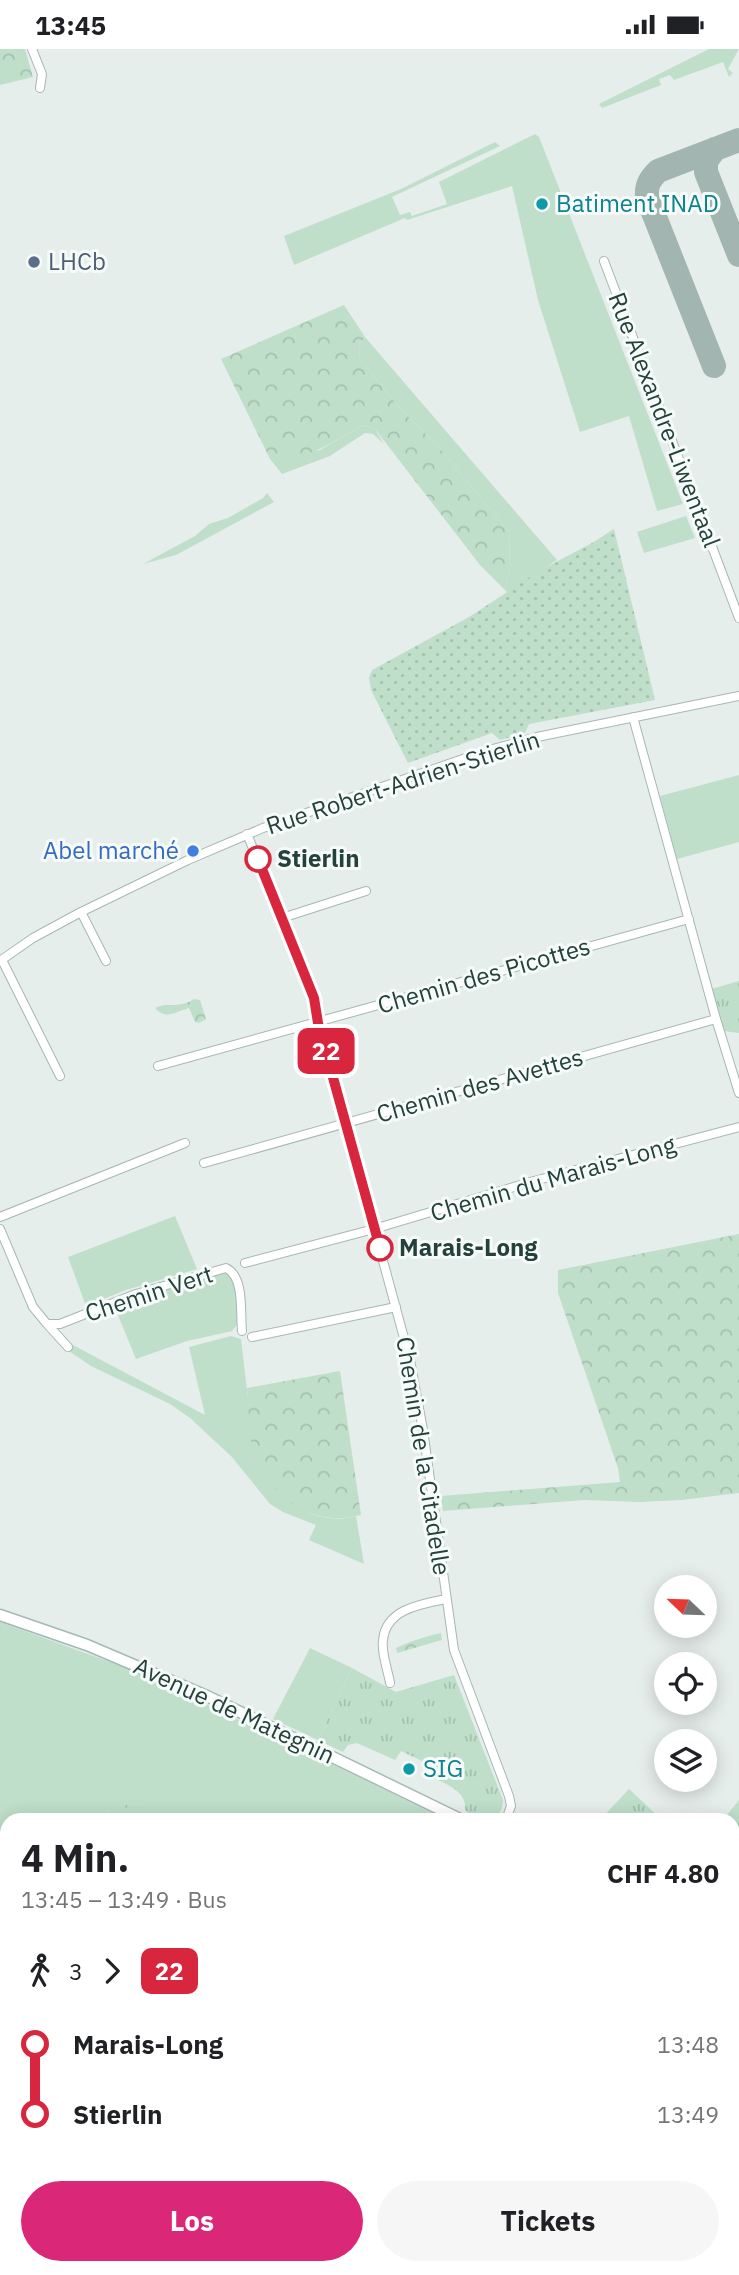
<!DOCTYPE html>
<html lang="de">
<head>
<meta charset="utf-8">
<style>
	:root { --surface:#fff; --page:#f6f6f6; --text:#202124; --muted:#757577; --accent:#db2777 }
	body { margin:0; font-family:"IBM Plex Sans",sans-serif; background:var(--page); color:var(--text); height:100vh; display:flex; flex-direction:column; font-size:26px; white-space:nowrap }
	* { box-sizing:border-box; margin:0 }
	p { font-size:23px; color:var(--muted) }
	.icon { flex:none; width:38px; height:38px; fill:none; stroke:currentColor; stroke-width:2; stroke-linecap:round; stroke-linejoin:round }
	.map { position:relative; flex:1; overflow:hidden }
	.sheet { position:absolute; left:0px; top:1764px; width:740px; height:462px; display:flex; flex-direction:column; background:var(--surface); border-radius:21px 21px 0 0; box-shadow:0 4px 18px #0003 }
	.sheet>* { flex:none }
	.badge { padding:0 14px; border-radius:10px; font-size:24px; line-height:46px }
	.needle { width:46px; rotate:293deg }
	.buttons { position:absolute; left:654px; top:1526px; display:grid; gap:14px }
	.buttons a { display:grid; place-items:center; width:63px; height:63px; border-radius:50%; background:var(--surface); box-shadow:0 4px 18px #0003; font-size:35px }
	.map>.badge { position:absolute; translate:-50% -50%; box-shadow:0 0 0 4px #fff }
	.legs { display:flex; align-items:center; gap:10px; height:77px; padding:0 21px; font-size:23px }
	.legs p { margin-inline-start:auto }
	.head { display:flex; align-items:center; justify-content:space-between; height:119px; padding:0 21px }
	h1 { font-size:38px; font-weight:700; line-height:52px }
	.action { display:flex; gap:14px; margin-top:auto; padding:14px 21px }
	.action a { flex:1; height:80px; border-radius:42px; background:var(--accent); color:#fff; font-size:28px; font-weight:700; line-height:80px; text-align:center }
	.action a+a { background:var(--page); color:var(--text) }
	ul { padding:0 21px; list-style:none }
	li { display:flex; align-items:center; gap:24px; height:70px; font-size:26px }
	li i { display:grid; place-items:center; width:10px; height:100%; margin:0 9px; background:currentColor }
	li i::after { content:''; width:18px; height:18px; margin:-9px; border:5px solid; border-radius:50%; background:var(--surface) }
	li p { margin-inline-start:auto }
	li:first-child i { background:linear-gradient(#0000 50%,currentColor 0) }
	li:last-child i { background:linear-gradient(currentColor 50%,#0000 0) }
	.status { display:flex; justify-content:space-between; align-items:center; height:49px; padding:0 35px; background:var(--surface); direction:ltr }
	.status svg { height:19px; fill:currentColor }
	.map>svg:first-child { display:block }
</style>
</head>
<body>
<div class="status"><b>13:45</b><svg viewBox="0 0 49 12"><path d="M0 12V9h3v3zM5 12V6h3v6zM10 12V3h3v9zM15 12V0h3v12zM26 1h20v11H26zM47 4h2v5h-2z"/></svg></div>
<div class="map">
<svg width="739" height="2226" viewBox="0 0 739 2226">
	<defs>
		<pattern id="forest-crowns" width="20" height="18" patternUnits="userSpaceOnUse" patternTransform="scale(1.75)"><rect width="20" height="18" fill="#bfdfca"/><path d="M2 6a3 3 0 1 1 6 0M12 15a3 3 0 1 1 6 0" fill="none" stroke="#a4c1ae"/></pattern>
		<pattern id="park-tufts" width="24" height="20" patternUnits="userSpaceOnUse" patternTransform="scale(1.75)"><rect width="24" height="20" fill="#bfdfca"/><path d="M3 7l-1-3M5 7V3M7 7l1-3M15 17l-1-3M17 17v-4M19 17l1-3" fill="none" stroke="#a4c1ae"/></pattern>
		<pattern id="garden-dots" width="8" height="8" patternUnits="userSpaceOnUse" patternTransform="scale(1.75)"><rect width="8" height="8" fill="#bfdfca"/><path d="M2 2h.1M6 6h.1" fill="none" stroke="#a4c1ae" stroke-width="1.8" stroke-linecap="round"/></pattern>
	</defs>
	<rect width="100%" height="100%" fill="#e6eeeb"/>
	<path fill="#bfdfca" d="M709,0H739L728,20L733,24L729,28L723,13L674,31L670,26L659,30L661,36L602,59L599,55Z
		M535,85L539,88L683,455L657,462L629,367L580,383L538,251L512,137L407,171L405,169L294,216L284,187L401,140L495,93L500,97L392,148L400,166L410,163L412,167L447,155L439,133Z
		M365,288L557,511L508,544L505,541L510,519L509,483L441,401L398,357L360,310L359,296Z
		M363,376L375,380L384,395L373,385L365,384L330,407L282,425L270,410L320,401Z
		M267,444L274,453L176,506L143,515L195,487L209,475L228,469L263,449Z
		M686,467L695,489L644,504L637,483Z
		M739,726V793L677,810L660,747Z
		M175,1167L197,1220L126,1241L86,1257L68,1208Z
		M222,1224H226L234,1229L239,1273L232,1282L187,1292L136,1310L115,1259L139,1248Z
		M231,1287L241,1290L255,1410C274,1447 311,1479 356,1467L364,1515L309,1491L316,1476L283,1463L270,1455L232,1408L190,1369L170,1355L91,1317L66,1300L71,1295L205,1366L189,1298Z
		M0,1573L135,1622L201,1652L435,1765L387,1771H151L146,1766L110,1761L96,1771H7V1798L0,1800Z
		M310,1599L352,1619L318,1691L273,1670Z"/>
	<path fill="url(#forest-crowns)" d="M0,0H25L33,28L0,36Z
		M344,256L365,288L359,296L360,310L398,357L441,401L509,483L510,519L505,541L480,516L375,380L363,376C336,391 304,414 270,410L221,310Z
		M194,950L200,951L206,970L199,974L195,973L189,959C176,963 165,971 155,959C168,952 177,961 194,950Z
		M739,1185V1444L681,1451L640,1453L584,1451L443,1462L441,1447L620,1433L618,1419L558,1244V1221Z
		M340,1322L361,1466C327,1475 295,1464 273,1437C266,1429 258,1420 255,1410C249,1390 249,1360 247,1339Z
		M441,1584L442,1591L397,1604L396,1599C411,1592 424,1588 441,1584Z
		M126,1756L137,1759L151,1771H96L110,1761Z"/>
	<path fill="url(#park-tufts)" d="M739,932V984L723,982L711,940Z
		M352,1619L396,1643L454,1626L503,1751C503,1758 500,1766 494,1771L474,1769L465,1761C468,1740 439,1732 423,1725L428,1715L401,1702L395,1711L357,1694L348,1696L343,1703L318,1691Z
		M629,1740L662,1771H600Z
		M739,1751V1845L733,1854V1771H723Z
		M733,1915L739,1918V2154L733,2137Z
		M7,1953V2010L0,1992V1956Z
		M27,2219H87L90,2226H30Z"/>
	<path fill="url(#garden-dots)" d="M614,480L655,651L529,675L525,684L500,691L492,684L408,714L371,641L369,629L372,621L469,568L541,521L592,494Z
		M7,1798V1874L0,1857V1800Z"/>
	<g fill="none" stroke-linecap="round" stroke-linejoin="round">
		<path stroke="#a2b5b0" stroke-width="24" d="M715,100L706,112V123L739,206
			M714,317L647,148C646,136 650,130 658,122L739,91"/>
		<g stroke="#a8b7b3" stroke-width="10">
			<path id="street" d="M32,0L42,25L40,39
				M604,212L739,569
				M633,668L716,970L739,1044
				M247,785L315,949L318,973L410,1311L423,1381L454,1601L509,1747L511,1757L506,1771
				M81,863L106,912
				M282,869L366,842
				M2,911L60,1027
				M0,912L33,889L81,863L188,811L263,779L489,701L537,688L739,647
				M158,1017L689,870
				M204,1114L716,970
				M0,1168L185,1094
				M0,1180L33,1258L47,1275H60L136,1245L226,1219C245,1228 240,1264 242,1282
				M245,1214L374,1180L534,1132L739,1078
				M47,1275L68,1298
				M252,1288L396,1258
				M390,1634C388,1621 381,1604 383,1591C386,1560 421,1555 446,1550
				M123,2219L126,2226
				M368,2219L371,2226
				M382,2219L384,2226"/>
		</g>
		<g stroke="#a4bab4" stroke-width="13">
			<path id="secondary" d="M0,1566L87,1596L207,1647L462,1771
				M733,1903L739,1906
				M0,1924H7
				M0,1942L7,1941"/>
		</g>
		<use href="#street" stroke="#fff" stroke-width="8"/>
		<use href="#secondary" stroke="#fff" stroke-width="10"/>
		<path stroke="#5f7c76" stroke-width="2" d="M121,2219L123,2226"/>
	</g>
	<g fill="none" stroke-linecap="round" stroke-linejoin="round">
		<g stroke="#fff" stroke-width="16">
			<path id="line-1" d="M258,810L314,949L318,974L380,1199"/>
		</g>
		<use href="#line-1" stroke="#d7263d" stroke-width="10"/>
	</g>
	<g fill="#0f9aa8" stroke="#f6fbf9" stroke-width="2.5">
		<circle cx="542" cy="155" r="7"/>
		<circle cx="409" cy="1720" r="7"/>
	</g>
	<circle fill="#5c6f8a" stroke="#f6fbf9" stroke-width="2.5" cx="34" cy="213" r="7"/>
	<circle fill="#3f7fe0" stroke="#f6fbf9" stroke-width="2.5" cx="193" cy="802" r="7"/>
	<g fill="#fff" stroke="#d7263d" stroke-width="3.5">
		<circle cx="258" cy="810" r="12"/>
		<circle cx="380" cy="1199" r="12"/>
	</g>
	<g text-anchor="middle" stroke-width="6" stroke-linejoin="round" paint-order="stroke">
		<g font-size="24" fill="#0d838f" stroke="#f6fbf9" text-anchor="start">
			<text x="556" y="163">Batiment INAD</text>
			<text x="423" y="1728">SIG</text>
		</g>
		<g font-size="24" fill="#4e5e75" stroke="#f6fbf9" text-anchor="start">
			<text x="48" y="221">LHCb</text>
		</g>
		<g font-size="24" fill="#24413b" stroke="#f6fbf9">
			<text transform="translate(664 371) rotate(69)" y="8">Rue Alexandre-Liwentaal</text>
			<text transform="translate(403 734) rotate(-18)" y="8">Rue Robert-Adrien-Stierlin</text>
			<text transform="translate(484 927) rotate(-16)" y="8">Chemin des Picottes</text>
			<text transform="translate(480 1037) rotate(-16)" y="8">Chemin des Avettes</text>
			<text transform="translate(553 1130) rotate(-16)" y="8">Chemin du Marais-Long</text>
			<text transform="translate(149 1245) rotate(-18)" y="8">Chemin Vert</text>
			<text transform="translate(423 1407) rotate(81)" y="8">Chemin de la Citadelle</text>
			<text transform="translate(234 1662) rotate(25)" y="8">Avenue de Mategnin</text>
		</g>
		<g font-size="24" fill="#366cbe" stroke="#f6fbf9" text-anchor="end">
			<text x="179" y="810">Abel marché</text>
		</g>
		<g font-size="24" font-weight="bold" fill="#24413b" stroke="#f6fbf9" text-anchor="start">
			<text x="277" y="818">Stierlin</text>
			<text x="399" y="1207">Marais-Long</text>
		</g>
	</g>
</svg>
<div class="buttons">
<a><svg class="needle" viewBox="-14 -14 28 28"><path d="M0-13l5 13h-10z" fill="#e53935"/><path d="M0 13l5-13h-10z" fill="#757577"/></svg></a>
<a><svg class="icon" aria-label="locate" viewBox="0 0 24 24"><circle cx="12" cy="12" r="6"/><path d="M12 2v4M12 18v4M2 12h4M18 12h4"/></svg></a>
<a><svg class="icon" aria-label="layers" viewBox="0 0 24 24"><path d="M12 4l9 5-9 5-9-5zM3 14l9 5 9-5"/></svg></a>
</div>
<b class="badge" style="left:326px;top:1002px;background:#d7263d;color:#fff">22</b>
<section class="sheet">
<div class="head"><div><h1>4 Min.</h1><p>13:45 – 13:49 · Bus</p></div><b>CHF 4.80</b></div>
<div class="legs"><svg class="icon" aria-label="walk" viewBox="0 0 24 24"><circle cx="13" cy="4" r="2"/><path d="M13 8l-2 6 4 7M11 14l-3 7M7 12l3-4h3l4 4"/></svg>3<svg class="icon" aria-label="forward" viewBox="0 0 24 24"><path d="M9 5l7 7-7 7"/></svg><b class="badge" style="background:#d7263d;color:#fff">22</b></div>
<ul>
<li><i style="color:#d7263d"></i><b>Marais-Long</b><p>13:48</p></li>
<li><i style="color:#d7263d"></i><b>Stierlin</b><p>13:49</p></li>
</ul>
<div class="action"><a>Los</a><a>Tickets</a></div>
</section>
</div>
</body>
</html>
